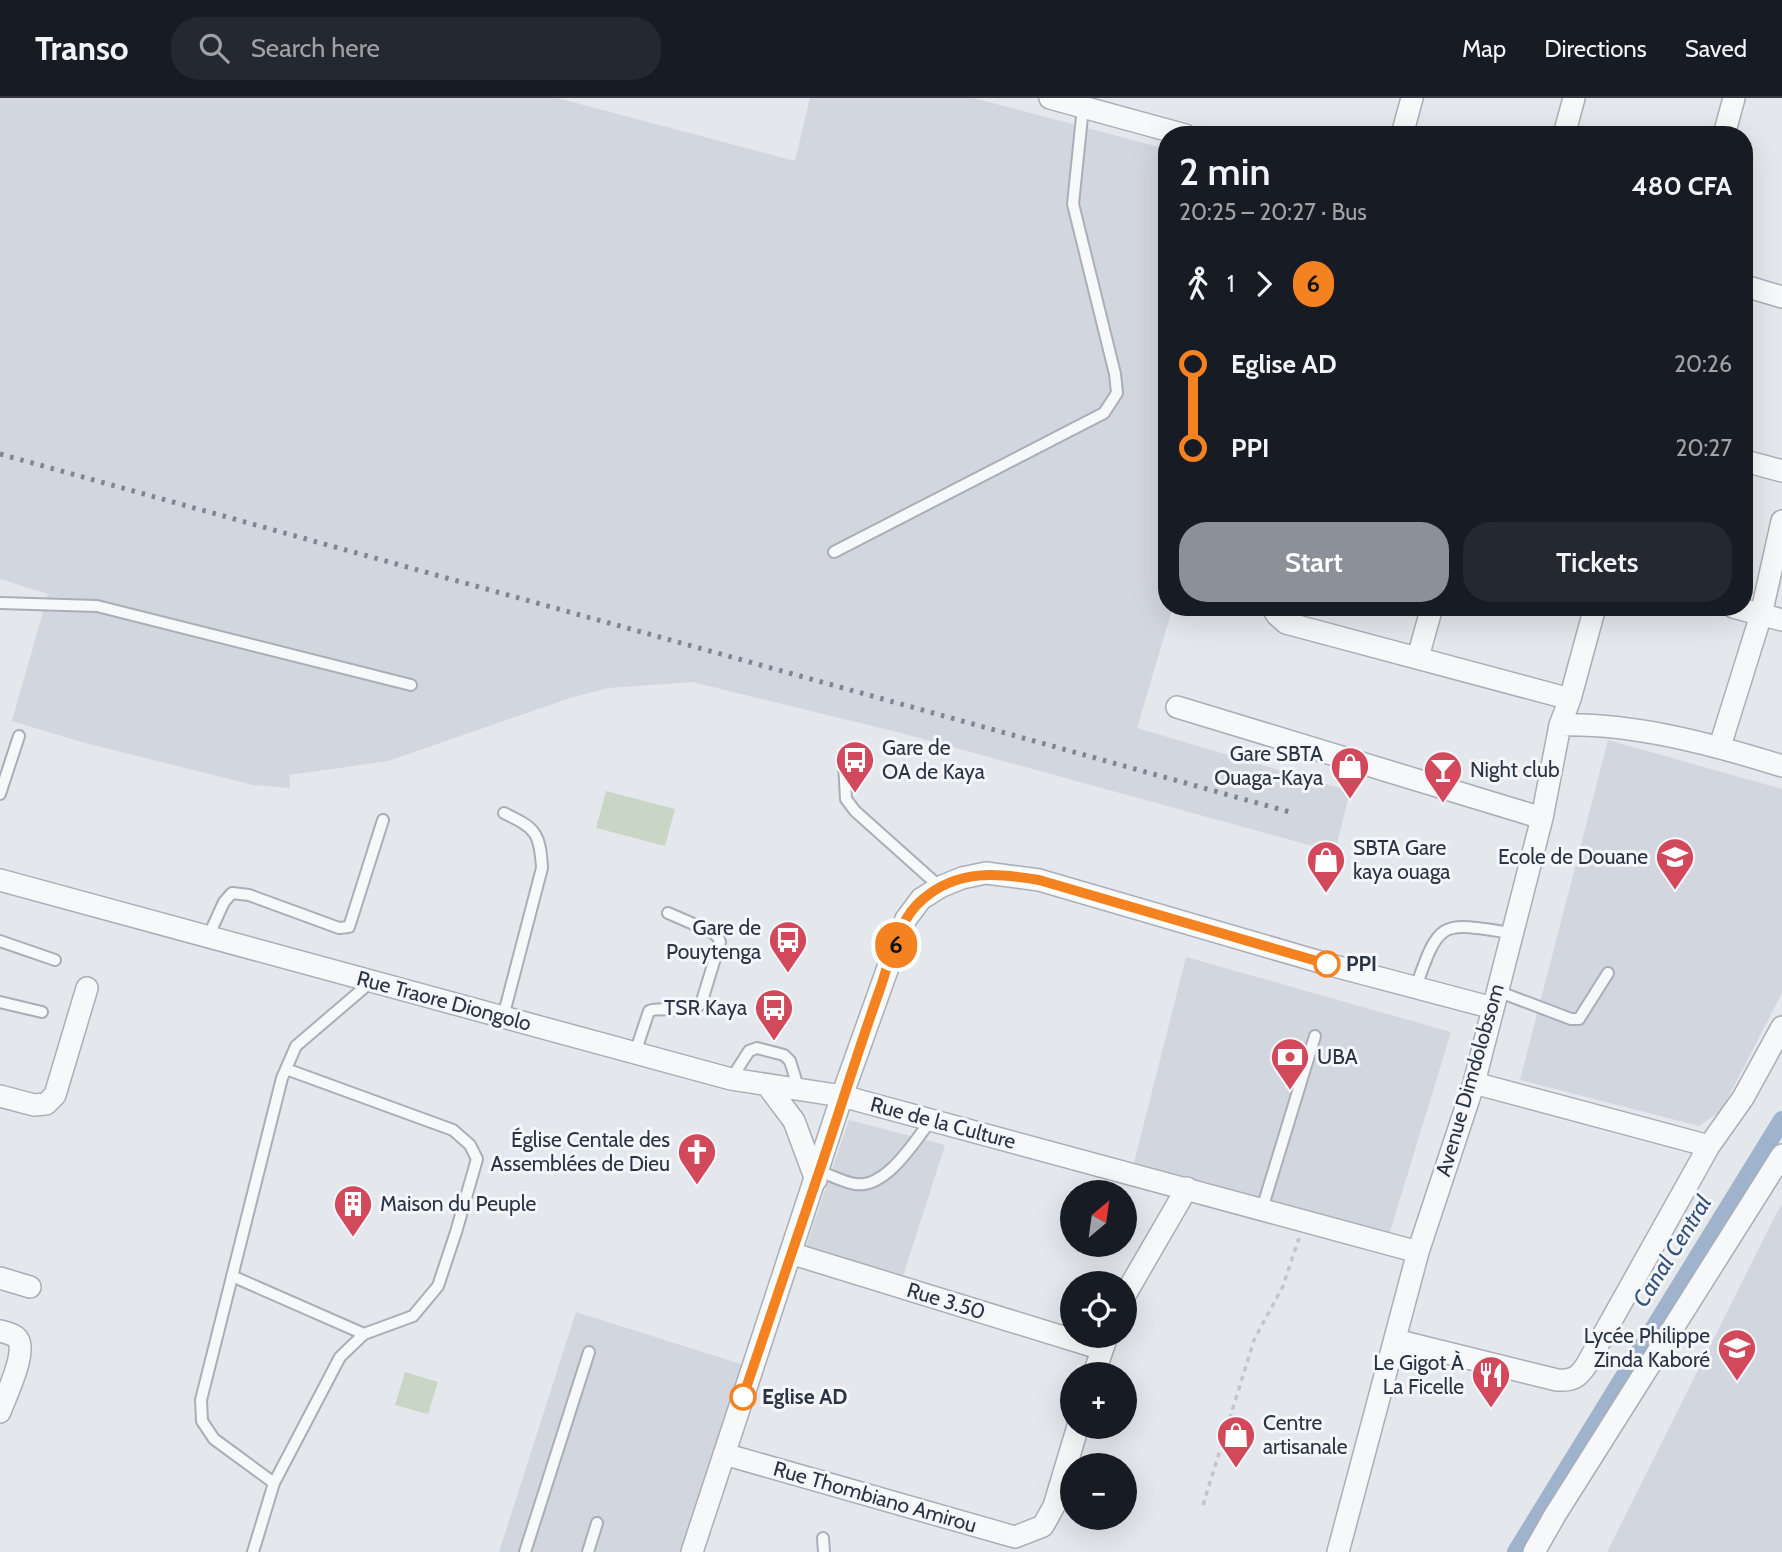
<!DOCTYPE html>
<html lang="en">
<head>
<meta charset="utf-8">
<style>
	:root { --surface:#171b24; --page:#242831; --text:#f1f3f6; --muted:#9ea1a6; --line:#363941; --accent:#8c9099 }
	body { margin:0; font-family:Cabin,sans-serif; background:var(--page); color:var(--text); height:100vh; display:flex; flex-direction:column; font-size:26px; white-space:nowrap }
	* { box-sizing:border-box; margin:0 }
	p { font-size:23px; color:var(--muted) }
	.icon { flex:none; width:38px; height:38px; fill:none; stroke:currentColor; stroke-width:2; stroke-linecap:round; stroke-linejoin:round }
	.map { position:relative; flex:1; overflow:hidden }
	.side { position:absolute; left:1158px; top:28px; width:595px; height:490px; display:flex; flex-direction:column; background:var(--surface); border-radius:28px; box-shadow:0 7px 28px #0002 }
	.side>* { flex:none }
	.badge { padding:0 14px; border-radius:23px; font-size:24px; line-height:46px }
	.needle { width:46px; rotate:29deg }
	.controls { position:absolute; left:1060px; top:1082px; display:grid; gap:14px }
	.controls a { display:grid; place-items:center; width:77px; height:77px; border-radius:50%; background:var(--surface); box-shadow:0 7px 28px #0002; font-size:35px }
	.map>.badge { position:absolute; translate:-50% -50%; box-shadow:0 0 0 4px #fff }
	.legs { display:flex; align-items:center; gap:10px; height:77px; padding:0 21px; font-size:23px }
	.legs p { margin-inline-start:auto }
	.overview { display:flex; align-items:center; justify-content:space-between; height:119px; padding:0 21px }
	h1 { font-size:38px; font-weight:600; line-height:52px }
	.action { display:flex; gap:14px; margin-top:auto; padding:14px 21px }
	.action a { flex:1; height:80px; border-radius:28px; background:var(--accent); color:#fff; font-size:28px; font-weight:600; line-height:80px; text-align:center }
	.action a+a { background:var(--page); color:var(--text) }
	ul { padding:0 21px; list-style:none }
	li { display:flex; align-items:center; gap:24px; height:84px; font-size:26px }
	li i { display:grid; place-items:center; width:10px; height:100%; margin:0 9px; background:currentColor }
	li i::after { content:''; width:18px; height:18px; margin:-9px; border:5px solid; border-radius:50%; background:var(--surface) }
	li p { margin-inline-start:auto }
	li:first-child i { background:linear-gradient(#0000 50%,currentColor 0) }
	li:last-child i { background:linear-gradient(currentColor 50%,#0000 0) }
	header { display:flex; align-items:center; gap:42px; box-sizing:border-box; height:98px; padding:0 35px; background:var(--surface); border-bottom:2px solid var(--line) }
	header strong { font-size:33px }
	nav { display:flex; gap:38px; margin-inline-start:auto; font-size:24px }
	.search { width:490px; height:63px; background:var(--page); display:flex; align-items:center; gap:18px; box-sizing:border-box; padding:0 24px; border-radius:28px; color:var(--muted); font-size:26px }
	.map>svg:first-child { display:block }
</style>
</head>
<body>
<header>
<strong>Transo</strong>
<div class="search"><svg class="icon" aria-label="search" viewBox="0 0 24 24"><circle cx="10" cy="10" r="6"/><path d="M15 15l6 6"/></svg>Search here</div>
<nav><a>Map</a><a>Directions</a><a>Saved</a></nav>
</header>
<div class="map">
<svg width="1782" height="1454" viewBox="0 0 1782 1454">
	<rect width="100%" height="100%" fill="#e4e7ec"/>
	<path fill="#d2d6de" d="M0,0H557L795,63L810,0H973L1167,51V509H1173L1137,630L1350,693L1335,754L901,635L692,584L608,590L570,600L388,663L289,677L290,690L253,687L85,645L12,623L48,496L0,481Z
		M1608,642L1782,691V895L1721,1013L1699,1028L1520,982Z
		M1186,859L1451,934L1389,1137L1134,1065Z
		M849,1022L945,1047L902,1181L805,1151Z
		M1782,1106V1454H1607L1777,1114Z
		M576,1214L744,1267L680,1454H499Z"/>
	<path fill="#c9d6c5" d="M606,693L675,711L665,748L596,730Z
		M405,1274L438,1284L428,1316L395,1307Z"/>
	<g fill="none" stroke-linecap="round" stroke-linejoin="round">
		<path stroke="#9fb4cc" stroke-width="18" d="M1516,1454L1782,1022"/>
		<g stroke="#a9aeb7" stroke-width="14">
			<path id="service" d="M834,454L1104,315L1117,295L1115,276L1073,106L1083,9
				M0,505L97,508L411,587
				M844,665L846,701L855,713L940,789
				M0,696L19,638
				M208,839L224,804L232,795L249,797L339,830L349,829L383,722
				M0,843L55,862
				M1416,889C1440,819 1442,825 1512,835
				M1497,893L1571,921H1579L1608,875
				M0,904L42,914
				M503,919L542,770C540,734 535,730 504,715
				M635,955L649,913C667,907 686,919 701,906L720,844L718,839L712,834L668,815
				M731,981L749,953L757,950L784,957L790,963L799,992
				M819,1073C830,1077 843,1084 855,1086C886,1091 915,1043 931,1022
				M1262,1111L1315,938
				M232,1178L364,1236
				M274,1385L214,1341L202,1323L201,1302L282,980L296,948L372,883
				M823,1440L824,1454
				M253,1454L274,1385L340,1259L364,1236L413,1218L438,1188L456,1134L477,1061L470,1047L453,1032L286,971
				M525,1454L589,1254
				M588,1454L597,1425"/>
		</g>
		<g stroke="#a9aeb7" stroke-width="24">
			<path id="minor" d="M1050,0L1185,37
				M1402,37L1412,0
				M1564,37L1574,0
				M1724,37L1734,0
				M1745,188L1782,199
				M1745,363L1782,373
				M1272,509L1277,517L1286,525L1570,601
				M1733,509L1782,522
				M1418,559L1432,509
				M1177,609L1542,720
				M1560,627C1633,625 1712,646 1782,668
				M1720,648L1761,517L1782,423
				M0,782L731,981L842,998L1418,1154
				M1474,985L1709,1048
				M767,987L794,1023L816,1082
				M0,998L34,1007L46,1006L55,997L87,890
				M790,1155L1102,1251
				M0,1180L30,1189
				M1125,1197L1187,1090
				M0,1233C4,1234 12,1236 16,1239C30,1250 5,1299 0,1314
				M1395,1242L1557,1282C1573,1283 1579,1279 1587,1266L1709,1048L1743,1000L1782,929
				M1094,1276L1107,1238
				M724,1356L1015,1439L1043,1428L1054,1408L1078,1328
				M692,1454L842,998L896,847L906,821L921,801L940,789L962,780L986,775L1039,782L1327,866L1493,910
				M1338,1454L1418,1154L1474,985L1542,720L1560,627L1570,601L1595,509
				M1534,1454L1555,1417L1782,1057"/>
		</g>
		<path stroke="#c2c5cb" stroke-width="3.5" stroke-dasharray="5 5" stroke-linecap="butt" d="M1203,1407L1254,1242L1283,1188L1299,1140"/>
		<use href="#service" stroke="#f7f8fa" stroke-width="10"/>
		<use href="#minor" stroke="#f7f8fa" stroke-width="21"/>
		<path stroke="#7d8696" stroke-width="5" stroke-dasharray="3.5 7" stroke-linecap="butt" d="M0,356L1290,714"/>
	</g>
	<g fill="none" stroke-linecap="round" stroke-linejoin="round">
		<g stroke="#fff" stroke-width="16">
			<path id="line-1" d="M743,1299C767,1227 791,1155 816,1083C838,1019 857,955 880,891C890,862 898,821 923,801C958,771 997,775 1039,782L1327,866"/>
		</g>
		<use href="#line-1" stroke="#f58220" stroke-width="10"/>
	</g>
	<defs>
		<g id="bus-pin" transform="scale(2.0125)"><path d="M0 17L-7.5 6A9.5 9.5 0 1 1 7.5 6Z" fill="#d1495b" stroke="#f4f6f9"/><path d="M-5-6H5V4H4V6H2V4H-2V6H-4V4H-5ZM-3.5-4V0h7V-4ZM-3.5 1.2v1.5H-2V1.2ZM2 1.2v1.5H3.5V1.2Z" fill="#fff"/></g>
		<g id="shop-pin" transform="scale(2.0125)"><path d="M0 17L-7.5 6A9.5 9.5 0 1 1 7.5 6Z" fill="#d1495b" stroke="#f4f6f9"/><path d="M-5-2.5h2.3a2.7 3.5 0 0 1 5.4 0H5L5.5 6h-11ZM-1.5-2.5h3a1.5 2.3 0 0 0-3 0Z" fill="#fff"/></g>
		<g id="bar-pin" transform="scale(2.0125)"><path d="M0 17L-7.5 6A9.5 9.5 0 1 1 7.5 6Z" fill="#d1495b" stroke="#f4f6f9"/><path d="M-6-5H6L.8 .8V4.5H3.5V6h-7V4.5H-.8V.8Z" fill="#fff"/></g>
		<g id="school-pin" transform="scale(2.0125)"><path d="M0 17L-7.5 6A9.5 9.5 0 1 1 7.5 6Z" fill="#d1495b" stroke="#f4f6f9"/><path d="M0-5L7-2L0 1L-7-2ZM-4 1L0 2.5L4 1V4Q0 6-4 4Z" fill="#fff"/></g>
		<g id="bank-pin" transform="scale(2.0125)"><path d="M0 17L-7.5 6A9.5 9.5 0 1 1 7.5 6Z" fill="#d1495b" stroke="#f4f6f9"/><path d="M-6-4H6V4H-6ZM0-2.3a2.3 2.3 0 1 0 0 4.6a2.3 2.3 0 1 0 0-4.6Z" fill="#fff"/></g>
		<g id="church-pin" transform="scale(2.0125)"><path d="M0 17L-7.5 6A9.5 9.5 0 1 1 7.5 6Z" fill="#d1495b" stroke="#f4f6f9"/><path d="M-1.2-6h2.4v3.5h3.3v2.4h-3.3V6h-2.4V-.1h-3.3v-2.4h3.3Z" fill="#fff"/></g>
		<g id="building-pin" transform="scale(2.0125)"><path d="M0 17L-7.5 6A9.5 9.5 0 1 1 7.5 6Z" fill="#d1495b" stroke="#f4f6f9"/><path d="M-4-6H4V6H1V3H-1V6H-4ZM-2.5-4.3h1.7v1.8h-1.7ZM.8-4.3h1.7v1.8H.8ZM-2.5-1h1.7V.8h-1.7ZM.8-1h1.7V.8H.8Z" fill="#fff"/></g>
		<g id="restaurant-pin" transform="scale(2.0125)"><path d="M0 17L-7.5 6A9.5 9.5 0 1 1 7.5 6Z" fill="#d1495b" stroke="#f4f6f9"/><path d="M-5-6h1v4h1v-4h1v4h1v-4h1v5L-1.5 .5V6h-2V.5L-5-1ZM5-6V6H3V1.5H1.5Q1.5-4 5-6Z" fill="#fff"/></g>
	</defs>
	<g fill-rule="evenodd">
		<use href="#bus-pin" x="855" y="662"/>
		<use href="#shop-pin" x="1350" y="668"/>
		<use href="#bar-pin" x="1443" y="672"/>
		<use href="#school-pin" x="1675" y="759"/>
		<use href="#shop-pin" x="1326" y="762"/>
		<use href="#bus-pin" x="788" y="842"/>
		<use href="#bus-pin" x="774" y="910"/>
		<use href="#bank-pin" x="1290" y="959"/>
		<use href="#church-pin" x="697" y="1054"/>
		<use href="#building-pin" x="353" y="1106"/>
		<use href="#school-pin" x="1737" y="1250"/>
		<use href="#restaurant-pin" x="1491" y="1277"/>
		<use href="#shop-pin" x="1236" y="1337"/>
	</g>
	<g fill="#fff" stroke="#f58220" stroke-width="3.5">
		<circle cx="1327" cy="866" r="12"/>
		<circle cx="743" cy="1299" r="12"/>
	</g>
	<g text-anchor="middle" stroke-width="6" stroke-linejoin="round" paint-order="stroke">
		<g font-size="21" fill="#2b3445" stroke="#f4f6f9" text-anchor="end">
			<text x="882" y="657" text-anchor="start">Gare de<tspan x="882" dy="24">OA de Kaya</tspan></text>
			<text x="1323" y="663">Gare SBTA<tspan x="1323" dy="24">Ouaga-Kaya</tspan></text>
			<text x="1470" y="679" text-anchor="start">Night club</text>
			<text x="1353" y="757" text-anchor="start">SBTA Gare<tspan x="1353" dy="24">kaya ouaga</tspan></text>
			<text x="1648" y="766">Ecole de Douane</text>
			<text x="761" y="837">Gare de<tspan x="761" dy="24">Pouytenga</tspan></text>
			<text x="747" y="917">TSR Kaya</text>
			<text x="1317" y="966" text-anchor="start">UBA</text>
			<text x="670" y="1049">Église Centale des<tspan x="670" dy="24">Assemblées de Dieu</tspan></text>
			<text x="380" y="1113" text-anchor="start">Maison du Peuple</text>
			<text x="1710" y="1245">Lycée Philippe<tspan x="1710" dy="24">Zinda Kaboré</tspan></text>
			<text x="1464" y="1272">Le Gigot À<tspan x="1464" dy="24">La Ficelle</tspan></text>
			<text x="1263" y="1332" text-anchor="start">Centre<tspan x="1263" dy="24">artisanale</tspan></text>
		</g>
		<g font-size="21" font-weight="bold" fill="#2b3445" stroke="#f4f6f9" text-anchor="start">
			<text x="1346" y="873">PPI</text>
			<text x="762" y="1306">Eglise AD</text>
		</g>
		<g font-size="21" fill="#2b3445" stroke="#f4f6f9">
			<text transform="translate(444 903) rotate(15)" y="7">Rue Traore Diongolo</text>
			<text transform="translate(1470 982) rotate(-74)" y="7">Avenue Dimdolobsom</text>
			<text transform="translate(943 1025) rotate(15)" y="7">Rue de la Culture</text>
			<text transform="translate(946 1203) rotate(17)" y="7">Rue 3.50</text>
			<text transform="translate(875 1399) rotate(16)" y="7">Rue Thombiano Amirou</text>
		</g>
		<g font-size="23" font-style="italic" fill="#34527a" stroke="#f4f6f9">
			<text transform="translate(1672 1153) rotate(-58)" y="8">Canal Central</text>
		</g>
	</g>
</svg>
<div class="controls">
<a><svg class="needle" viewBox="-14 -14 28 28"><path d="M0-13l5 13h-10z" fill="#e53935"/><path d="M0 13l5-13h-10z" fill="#9ea1a6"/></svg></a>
<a><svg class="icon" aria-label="locate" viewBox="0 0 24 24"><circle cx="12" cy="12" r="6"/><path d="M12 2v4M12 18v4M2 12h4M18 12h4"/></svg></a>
<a>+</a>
<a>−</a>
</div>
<b class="badge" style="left:896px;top:847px;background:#f58220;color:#111">6</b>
<section class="side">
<div class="overview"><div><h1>2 min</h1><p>20:25 – 20:27 · Bus</p></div><b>480 CFA</b></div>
<div class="legs"><svg class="icon" aria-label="walk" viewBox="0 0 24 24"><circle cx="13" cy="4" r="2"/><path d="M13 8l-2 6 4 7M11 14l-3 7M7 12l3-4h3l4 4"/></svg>1<svg class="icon" aria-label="forward" viewBox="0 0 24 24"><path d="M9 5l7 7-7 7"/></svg><b class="badge" style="background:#f58220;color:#111">6</b></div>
<ul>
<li><i style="color:#f58220"></i><b>Eglise AD</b><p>20:26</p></li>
<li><i style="color:#f58220"></i><b>PPI</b><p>20:27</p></li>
</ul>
<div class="action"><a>Start</a><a>Tickets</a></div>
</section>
</div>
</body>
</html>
